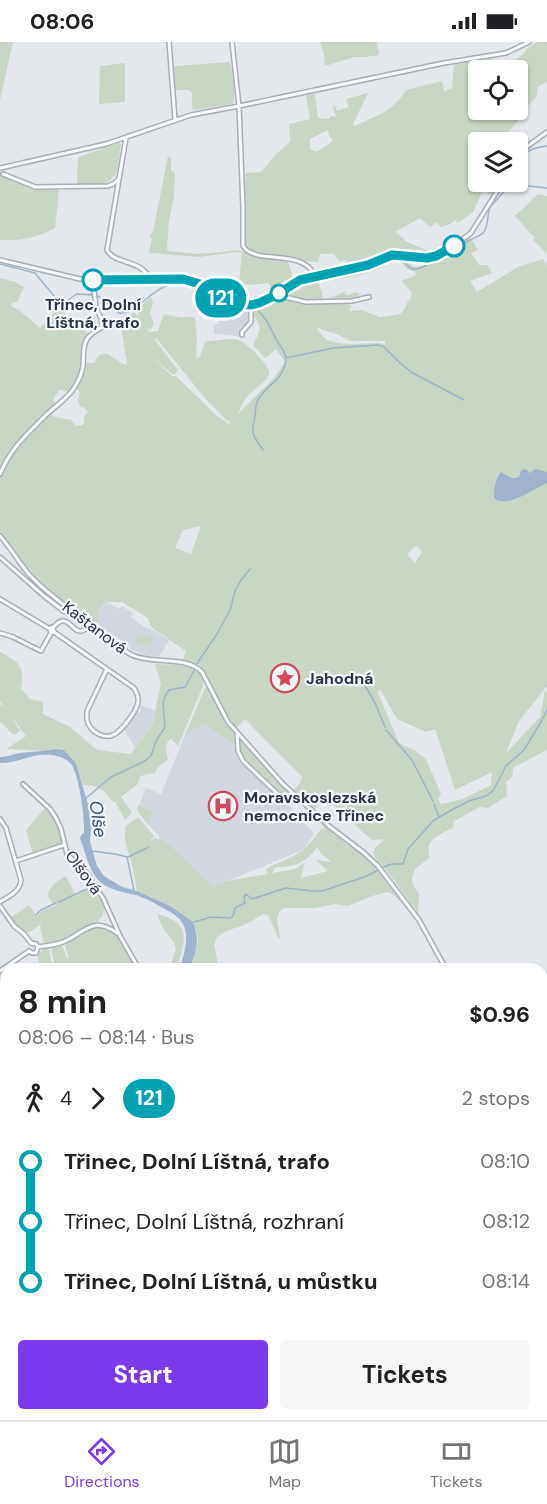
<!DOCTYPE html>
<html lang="en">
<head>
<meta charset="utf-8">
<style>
	:root { --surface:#fff; --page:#f6f6f6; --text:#202124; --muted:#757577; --line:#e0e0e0; --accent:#7c3aed }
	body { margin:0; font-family:"DM Sans",sans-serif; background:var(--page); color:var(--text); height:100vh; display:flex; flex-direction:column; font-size:22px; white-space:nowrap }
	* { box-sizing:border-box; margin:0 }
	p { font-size:20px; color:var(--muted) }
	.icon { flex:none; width:33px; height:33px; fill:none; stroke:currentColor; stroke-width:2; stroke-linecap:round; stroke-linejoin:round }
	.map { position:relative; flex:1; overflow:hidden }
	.panel { position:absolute; left:0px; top:921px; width:548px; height:458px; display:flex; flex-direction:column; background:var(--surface); border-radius:18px 18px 0 0; box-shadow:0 2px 4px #0004 }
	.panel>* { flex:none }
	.badge { padding:0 12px; border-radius:20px; font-size:21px; line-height:39px }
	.controls { position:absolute; left:468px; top:18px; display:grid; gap:12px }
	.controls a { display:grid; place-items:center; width:60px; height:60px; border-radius:6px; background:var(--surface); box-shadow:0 2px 4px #0004; font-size:30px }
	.map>.badge { position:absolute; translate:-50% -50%; box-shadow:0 0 0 3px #fff }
	.legs { display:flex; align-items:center; gap:9px; height:66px; padding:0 18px; font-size:20px }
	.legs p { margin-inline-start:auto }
	.overview { display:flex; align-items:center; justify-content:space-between; height:102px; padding:0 18px }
	h1 { font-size:33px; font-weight:700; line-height:45px }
	.cta { display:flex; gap:12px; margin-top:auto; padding:12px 18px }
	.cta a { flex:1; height:69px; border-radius:6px; background:var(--accent); color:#fff; font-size:24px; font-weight:700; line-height:69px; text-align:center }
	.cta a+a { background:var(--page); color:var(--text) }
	ul { padding:0 18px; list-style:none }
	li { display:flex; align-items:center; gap:21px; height:60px; font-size:22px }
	li i { display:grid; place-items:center; width:9px; height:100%; margin:0 8px; background:currentColor }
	li i::after { content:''; width:15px; height:15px; margin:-8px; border:4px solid; border-radius:50%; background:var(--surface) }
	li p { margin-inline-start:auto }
	li:first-child i { background:linear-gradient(#0000 50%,currentColor 0) }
	li:last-child i { background:linear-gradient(currentColor 50%,#0000 0) }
	.status { display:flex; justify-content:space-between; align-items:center; height:42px; padding:0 30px; background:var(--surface); direction:ltr }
	.status svg { height:16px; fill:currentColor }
	.tab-bar { display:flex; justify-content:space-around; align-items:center; height:84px; border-top:2px solid var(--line); background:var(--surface); font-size:16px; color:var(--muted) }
	.tab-bar a { display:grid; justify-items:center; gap:3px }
	.tab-bar .current { color:var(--accent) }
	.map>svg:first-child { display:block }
</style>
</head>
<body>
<div class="status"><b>08:06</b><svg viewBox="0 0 49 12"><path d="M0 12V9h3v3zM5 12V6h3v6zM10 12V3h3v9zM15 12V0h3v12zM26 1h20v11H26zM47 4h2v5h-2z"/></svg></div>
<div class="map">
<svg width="547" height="1378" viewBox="0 0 547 1378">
	<rect width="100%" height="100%" fill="#e4e7ec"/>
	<path fill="#d2d6de" d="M221,263L233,266L250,268L251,279L248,284L241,287L239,294L214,292V282H218Z
		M105,559L119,567L122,564L133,571L131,575L144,585L155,589L169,598L159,615L145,613L130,607L131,605L97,582L98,570Z
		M141,663L155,669L154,680L135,706L124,687L136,670L139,671L141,667L139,665Z
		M204,682L234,703L237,715L285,759L314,792L303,808L213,845L148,783L153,770L139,764L146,746L161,752L185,693Z
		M6,1085V1113L5,1114L0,1106V1089Z"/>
	<path fill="#c9d6c5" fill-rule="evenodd" d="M0,0H13L0,58Z
		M320,0H377L379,13L364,15H355L325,24L324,12Z
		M536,0H547V40L537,45C540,55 530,64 521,67L518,63V28H510L515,19L525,10V8Z
		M488,16L490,17L491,16L494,28H478V68H518V65L525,71L504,95L509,100H478V140H500L491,153L483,148L473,170L458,181L455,178L450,182L441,185L437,180L430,185L420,176L395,190L403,196L405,199L430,210L433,213L422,214L392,210L349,225L347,218L339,219L334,212H320L318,220L303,219L254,211L245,204L243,198L244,154L243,138L246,137L245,131L261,130L276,112L290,100L289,82L310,77L306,53L314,52L315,53L318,76L329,77L331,74L336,75L333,64L335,63L337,69L349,65L346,57L368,51L353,82L354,84C377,74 392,70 406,48L442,39L444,49L452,46L454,23ZM328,88L329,94L333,99L317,110L310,107V97Z
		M229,20C234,33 236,48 233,62L194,68L192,67V51L189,48H174L172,27L175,24Z
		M125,21V60L99,62L100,24Z
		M119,101L121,102L117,129C111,145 91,144 77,142L78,115Z
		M168,114L171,116V128L175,131L174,155L169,179L167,208L168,209L197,212L224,210L237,208L254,214L288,220L293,235L287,242L273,248L268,241L250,243L239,242L242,211L237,210L199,215L149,211L152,197L149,194L152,192L154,185Z
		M0,132L33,148H59L55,186C37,196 20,199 0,198Z
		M538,152L547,154V212L533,198L535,196L515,174Z
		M470,195L478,208L471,211L479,223H487L492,231L470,239L477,250L518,225L543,217L547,223V644L519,679L506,711L540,675L545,649L547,648V708L516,724L513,726L512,735L506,740L507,754L488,766L480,765L454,779L453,786C445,790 430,795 429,805C428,809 429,812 429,816L415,827L412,836L413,843L419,852L418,871C403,853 391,831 374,815V807L385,797L372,798L325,756L314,768L293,749L300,741L302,735L245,677L236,686L228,675L218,658L204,629L199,622L183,618L186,609L151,585L148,576L122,560H109L105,559L98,570V581L96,583L54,553L0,497V236L15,240L24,245L17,260L12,261L11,264L19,268L40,286L58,266L79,281L88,292L84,303L83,325H81C77,336 77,341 69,350L59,348L53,358L55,360L43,374L40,381L48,373L71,378L76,384L82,383L84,381V374L88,371L83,364L81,366L78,360L80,349L75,346C80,338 85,331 84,321H94L99,313L106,311L123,322H127L120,279L134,270L138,274L139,272L137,269L138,266L151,255L153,261L150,271L154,282L150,288L146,285L149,290L158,289L163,274L165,272C170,273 173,274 178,275C184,277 189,273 195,276L197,296L196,317L200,314L205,300C215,299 229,295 238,298C246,300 271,324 269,332C267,340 255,346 249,352C244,358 240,365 238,372L274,336L285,320L276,307L267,315L265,316L253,303C263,284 261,285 250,268L252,264L256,263L276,253L304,262H349L352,265L349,267L350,269L361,268L380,275L400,272L404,268L408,259L410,258L412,250L401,239L415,234L416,230L407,227L401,219C392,218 390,222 383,225C363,235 341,236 320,240L319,244L322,250L323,257C310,262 297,257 284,254L282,252L299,240L369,224L391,214L405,215L413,225L422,224L466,199ZM319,286L323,288L337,292L350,299H385V303L381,301C367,301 339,304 327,298C323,295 320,291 317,287ZM156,296L204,355L226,378L231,380L229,382L217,374L176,334H172L150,313L172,332H175L178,328L155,298ZM201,484L191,512L175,506L183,488ZM417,504L422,510L415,521L407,513L414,505ZM380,647L397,677L426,690L435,687L455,748L492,730L491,743L463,757L441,762L438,757L441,752L426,717L416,709L399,701L378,651Z
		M345,249V252L349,253L356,250L360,252L354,258L324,260L325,257L336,254Z
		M137,592L153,596L150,605L135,600Z
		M0,610C20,621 25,624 21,647L30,657L43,660V672L70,685L97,708L131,712L154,680L155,669L161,642L155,622C171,623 207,620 203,644L178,704L172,698L173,696C163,700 167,709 168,717L157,726L155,731L140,734L138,742L121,755L132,770L125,778L115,760H113C105,748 98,743 83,743L76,721L64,708L55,707L46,709L6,707L26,694L11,674L20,689L14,693L0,680V662L6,667L0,660Z
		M207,645L225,678L236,692L234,703L204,682L185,693L205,646Z
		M239,696L291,752L289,754L282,753L268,741L269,740L255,726L253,727C242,716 238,712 239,696Z
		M138,763L153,770L148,783L137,768Z
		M46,765L61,787L63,800L60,803L33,812L26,788Z
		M138,775L154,794L150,799L156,796L158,798L161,795L213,845L228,839L268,832L266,828L269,825C279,820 291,816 300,810C310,804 315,792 324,785L316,777H319L329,786L328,787L348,803L349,801L376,825L409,866L407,867L394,853L388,850L372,854L348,864L335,862L315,866H284L280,869L277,876L280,896H278L269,874L264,872L244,883L226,889L217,895L214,902L219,927H188L196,909L198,896L196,887L170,864L137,849C135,839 134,828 131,819C127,806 123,797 126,784ZM317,805L322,813L332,820L316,818L328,829L301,836L305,820L295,827L272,831L276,825C293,826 308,820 317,805Z
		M66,834L75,852L89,847L98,850L105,864L102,875L97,880L63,898L44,902L40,885L42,882L28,891L17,885L10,876L29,863L37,874L44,868L55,864L56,862H53C51,859 48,856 48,852C49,844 60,837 66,834Z
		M157,872C192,880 186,899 176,927H173L172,919L176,907L174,901L163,886Z
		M99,884L111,888L117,893L137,927H55L51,905L59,902L63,905L67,916H69L66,907L65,900L91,885Z
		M44,906L49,907L52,923L39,927L38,913Z
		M6,928V969L3,975L4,977L2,983L0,980V932Z
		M547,1043V1106L546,1104L542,1106L547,1119V1135L542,1129V1049Z
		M6,1147V1202L0,1192V1152Z
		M547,1164V1240L542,1245V1169Z
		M6,1302V1372L21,1373L18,1378H0V1363L2,1353L0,1349V1304Z
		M118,1373H163L157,1378H134L132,1373L123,1378H107Z"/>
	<path fill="#9fb4cc" d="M523,427L527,428L530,431L535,427L547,430V441C533,447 508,467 494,456C494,447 495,437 501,430C507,434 513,438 519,435L521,429Z
		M55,707L64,708L76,721L89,766L91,785L90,800L97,824L104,834L122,845L137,849L170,864L193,880C200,897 197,911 188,927H179C184,915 190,894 183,882C179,874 169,869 161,865C153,860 145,856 136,853C123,850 108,848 98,838C88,826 85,809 80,796L82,792L84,791C85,778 79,731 71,722C64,714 52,712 41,713C27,714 13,722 0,721V715C7,715 13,712 20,711C32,709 43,710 55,707Z
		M234,1373V1372L259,1373L253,1378H227Z"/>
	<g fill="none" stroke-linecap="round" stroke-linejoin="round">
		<path stroke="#9fb4cc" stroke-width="1.5" d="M518,131C525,111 524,107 547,104
			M512,142L547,146
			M0,222L35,231L59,260L62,262L77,252L93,253
			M282,252C306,236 328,239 353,231C366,227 379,219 393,217C402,215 405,224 413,227C424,229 456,206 466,200C471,197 479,195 483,191C489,185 487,172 490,165L513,140
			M97,254C107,257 114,270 119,271C134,275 157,239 180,241C206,243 222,267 249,267
			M255,266C267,275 270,286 277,299C281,305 285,309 286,316L333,306L378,303L384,305L400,321L411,330L464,358
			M253,267L268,261L279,255
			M263,408C252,392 251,393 255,374C256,368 255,361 259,356C269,341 283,338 286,318
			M196,623L217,592L230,568L235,549L241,538L250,527
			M352,628L364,642L375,661L385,685
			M386,688L412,718L433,759
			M85,757L111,735L145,719L151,714L156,699L165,685L163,661L165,654L169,648L185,645L195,627
			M434,762L439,775
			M92,809L115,812L127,815L134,849
			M128,815L149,805
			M381,826L392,822H403L408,807L433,779L455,766L469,759L486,754L493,749L506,724L524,708L542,678L547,668
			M59,860L93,844
			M36,873L41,868L56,861
			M194,880L211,875L230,876L233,874L235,866L245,861L244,855L246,852L252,857L286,846L312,849H322L367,834L378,828
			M542,1033L547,1029
			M0,1156L6,1168
			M542,1328L547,1325
			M542,1355L546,1358
			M546,1361L547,1364
			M481,1372L483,1378
			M5,1378L7,1372"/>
		<g stroke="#a9aeb7" stroke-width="6">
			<path id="minor" d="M169,0L175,77
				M232,0L239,64L243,165V204C256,224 302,205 315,234
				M518,115L521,109L547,90
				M0,126L106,102L191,73L239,64L444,21L506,11L529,0
				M3,132L35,145L108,144L113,142L119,137L126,96
				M119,137L107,208C115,223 140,216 151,238
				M0,218L80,237H183L200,242L226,259L251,263L259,261L300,238L368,223L392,213L427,216L437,214L455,203L471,191L503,140
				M276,253L306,260L352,259L369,255
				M242,293V290L251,280V263
				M0,432C11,406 26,393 45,374C54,365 64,359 72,349C77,342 82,332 83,324C84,315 82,305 87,297C91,291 97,289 102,285L101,276L96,266L93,238
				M0,494C10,505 18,519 28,531C48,553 75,571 99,589C109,597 120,607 132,613C153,623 186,613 202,630L228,680L283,742L329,784L364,811L378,824L419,878L446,927
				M0,515L44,554L65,570
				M0,557L50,587
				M53,586C71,563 73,605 90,582
				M54,590L134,646C136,650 139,654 138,659C138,668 121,690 113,693C105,697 93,691 89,683C86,679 87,674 87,669L107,627
				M0,591L13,595L41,609L51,591L50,587L52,585L54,589L51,591
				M237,690L238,709L243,719L280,754L289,756L296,754
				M23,742L50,767L56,776L61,787L67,812L88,832L94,843L103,856L120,894L139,927
				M0,777L6,786L21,838C20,850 9,854 0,860
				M16,819L64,803
				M0,864L14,884L24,892L31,901L36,902L38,905C46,904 55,903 63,900C85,891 92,873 117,891
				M29,909L32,911H36L38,905
				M0,929L29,909
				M0,1087L6,1082
				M0,1115L6,1124
				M0,1134L6,1143
				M542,1137L547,1143
				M0,1254L6,1266
				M542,1282L547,1277
				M542,1350L547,1346
				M87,1372L90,1378
				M305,1372L307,1378
				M417,1372L424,1378
				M441,1372L443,1378
				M52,1378L58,1372
				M158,1378L165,1372
				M331,1378L336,1372
				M451,1378L455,1372
				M498,1378L505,1372"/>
		</g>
		<g stroke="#a3abb8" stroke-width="8">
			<path id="major" d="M0,1027L6,1036
				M0,1299L6,1298
				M214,1372L219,1378"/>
		</g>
		<use href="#minor" stroke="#f7f8fa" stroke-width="3"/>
		<use href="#major" stroke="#fff" stroke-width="4.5"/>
		<g stroke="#7d8696" stroke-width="4">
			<path id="rail" d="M0,983L6,992
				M265,1372L269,1378"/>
		</g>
		<use href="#rail" stroke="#f4f6f9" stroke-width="1.5" stroke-dasharray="4.5" stroke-linecap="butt"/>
	</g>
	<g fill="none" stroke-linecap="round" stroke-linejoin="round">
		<g stroke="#fff" stroke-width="14">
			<path id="line-1" d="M93,238L183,237L200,242L226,259L236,262L251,263L259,261L276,253L300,238L368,223L392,213L427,216L436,214L454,204"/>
		</g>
		<use href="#line-1" stroke="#00a3b4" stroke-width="9"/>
	</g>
	<defs>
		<g id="sight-ring" transform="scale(1.5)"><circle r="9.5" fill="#f4f6f9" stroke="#d1495b" stroke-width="1.5"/><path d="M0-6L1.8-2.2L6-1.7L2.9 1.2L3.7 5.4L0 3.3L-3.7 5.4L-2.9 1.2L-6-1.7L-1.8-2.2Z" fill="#d1495b"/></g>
		<g id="hospital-ring" transform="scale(1.5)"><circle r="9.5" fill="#f4f6f9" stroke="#d1495b" stroke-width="1.5"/><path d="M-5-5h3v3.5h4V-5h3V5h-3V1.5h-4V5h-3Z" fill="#d1495b"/></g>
	</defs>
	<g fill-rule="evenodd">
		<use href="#sight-ring" x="285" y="636"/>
		<use href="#hospital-ring" x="223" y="764"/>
	</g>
	<g fill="#fff" stroke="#00a3b4" stroke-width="3">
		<circle cx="454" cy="204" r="10"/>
		<circle cx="93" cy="238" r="10"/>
		<circle cx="279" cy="251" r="8"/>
	</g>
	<g text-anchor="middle" stroke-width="4.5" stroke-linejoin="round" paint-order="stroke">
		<g font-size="16" font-weight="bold" fill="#2b3445" stroke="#f4f6f9">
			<text x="93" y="268">Třinec, Dolní<tspan x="93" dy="18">Líštná, trafo</tspan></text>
		</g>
		<g font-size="16" fill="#2b3445" stroke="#f4f6f9">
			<text transform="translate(95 585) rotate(37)" y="6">Kaštanová</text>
			<text transform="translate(84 830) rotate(54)" y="6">Olšová</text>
		</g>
		<g font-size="16" font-weight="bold" fill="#2b3445" stroke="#f4f6f9" text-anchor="start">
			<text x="306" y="642">Jahodná</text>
			<text x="244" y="761">Moravskoslezská<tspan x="244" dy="18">nemocnice Třinec</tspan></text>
		</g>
		<g font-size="18" font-style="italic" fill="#34527a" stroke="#f4f6f9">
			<text transform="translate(98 777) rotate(82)" y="6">Olše</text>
		</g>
	</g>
</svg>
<div class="controls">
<a><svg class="icon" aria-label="locate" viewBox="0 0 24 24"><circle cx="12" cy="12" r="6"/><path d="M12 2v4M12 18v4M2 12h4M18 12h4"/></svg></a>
<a><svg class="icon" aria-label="layers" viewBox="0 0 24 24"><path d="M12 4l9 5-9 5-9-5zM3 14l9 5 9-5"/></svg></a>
</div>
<b class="badge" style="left:221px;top:256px;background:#00a3b4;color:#fff">121</b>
<section class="panel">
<div class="overview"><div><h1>8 min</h1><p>08:06 – 08:14 · Bus</p></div><b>$0.96</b></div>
<div class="legs"><svg class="icon" aria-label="walk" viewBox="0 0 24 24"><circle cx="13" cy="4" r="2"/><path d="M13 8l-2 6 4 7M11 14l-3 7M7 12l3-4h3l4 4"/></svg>4<svg class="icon" aria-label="forward" viewBox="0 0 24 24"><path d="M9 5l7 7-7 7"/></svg><b class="badge" style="background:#00a3b4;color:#fff">121</b><p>2 stops</p></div>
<ul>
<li><i style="color:#00a3b4"></i><b>Třinec, Dolní Líštná, trafo</b><p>08:10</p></li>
<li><i style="color:#00a3b4"></i><span>Třinec, Dolní Líštná, rozhraní</span><p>08:12</p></li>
<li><i style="color:#00a3b4"></i><b>Třinec, Dolní Líštná, u můstku</b><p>08:14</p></li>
</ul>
<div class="cta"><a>Start</a><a>Tickets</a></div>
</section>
</div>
<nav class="tab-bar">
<a class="current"><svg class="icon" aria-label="directions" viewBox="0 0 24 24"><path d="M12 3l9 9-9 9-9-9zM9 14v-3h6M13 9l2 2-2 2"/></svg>Directions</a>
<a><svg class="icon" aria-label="map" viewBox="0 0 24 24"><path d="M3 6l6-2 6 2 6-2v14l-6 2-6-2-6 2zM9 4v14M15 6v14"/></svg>Map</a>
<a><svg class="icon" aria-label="tickets" viewBox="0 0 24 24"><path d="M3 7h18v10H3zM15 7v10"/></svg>Tickets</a>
</nav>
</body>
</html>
